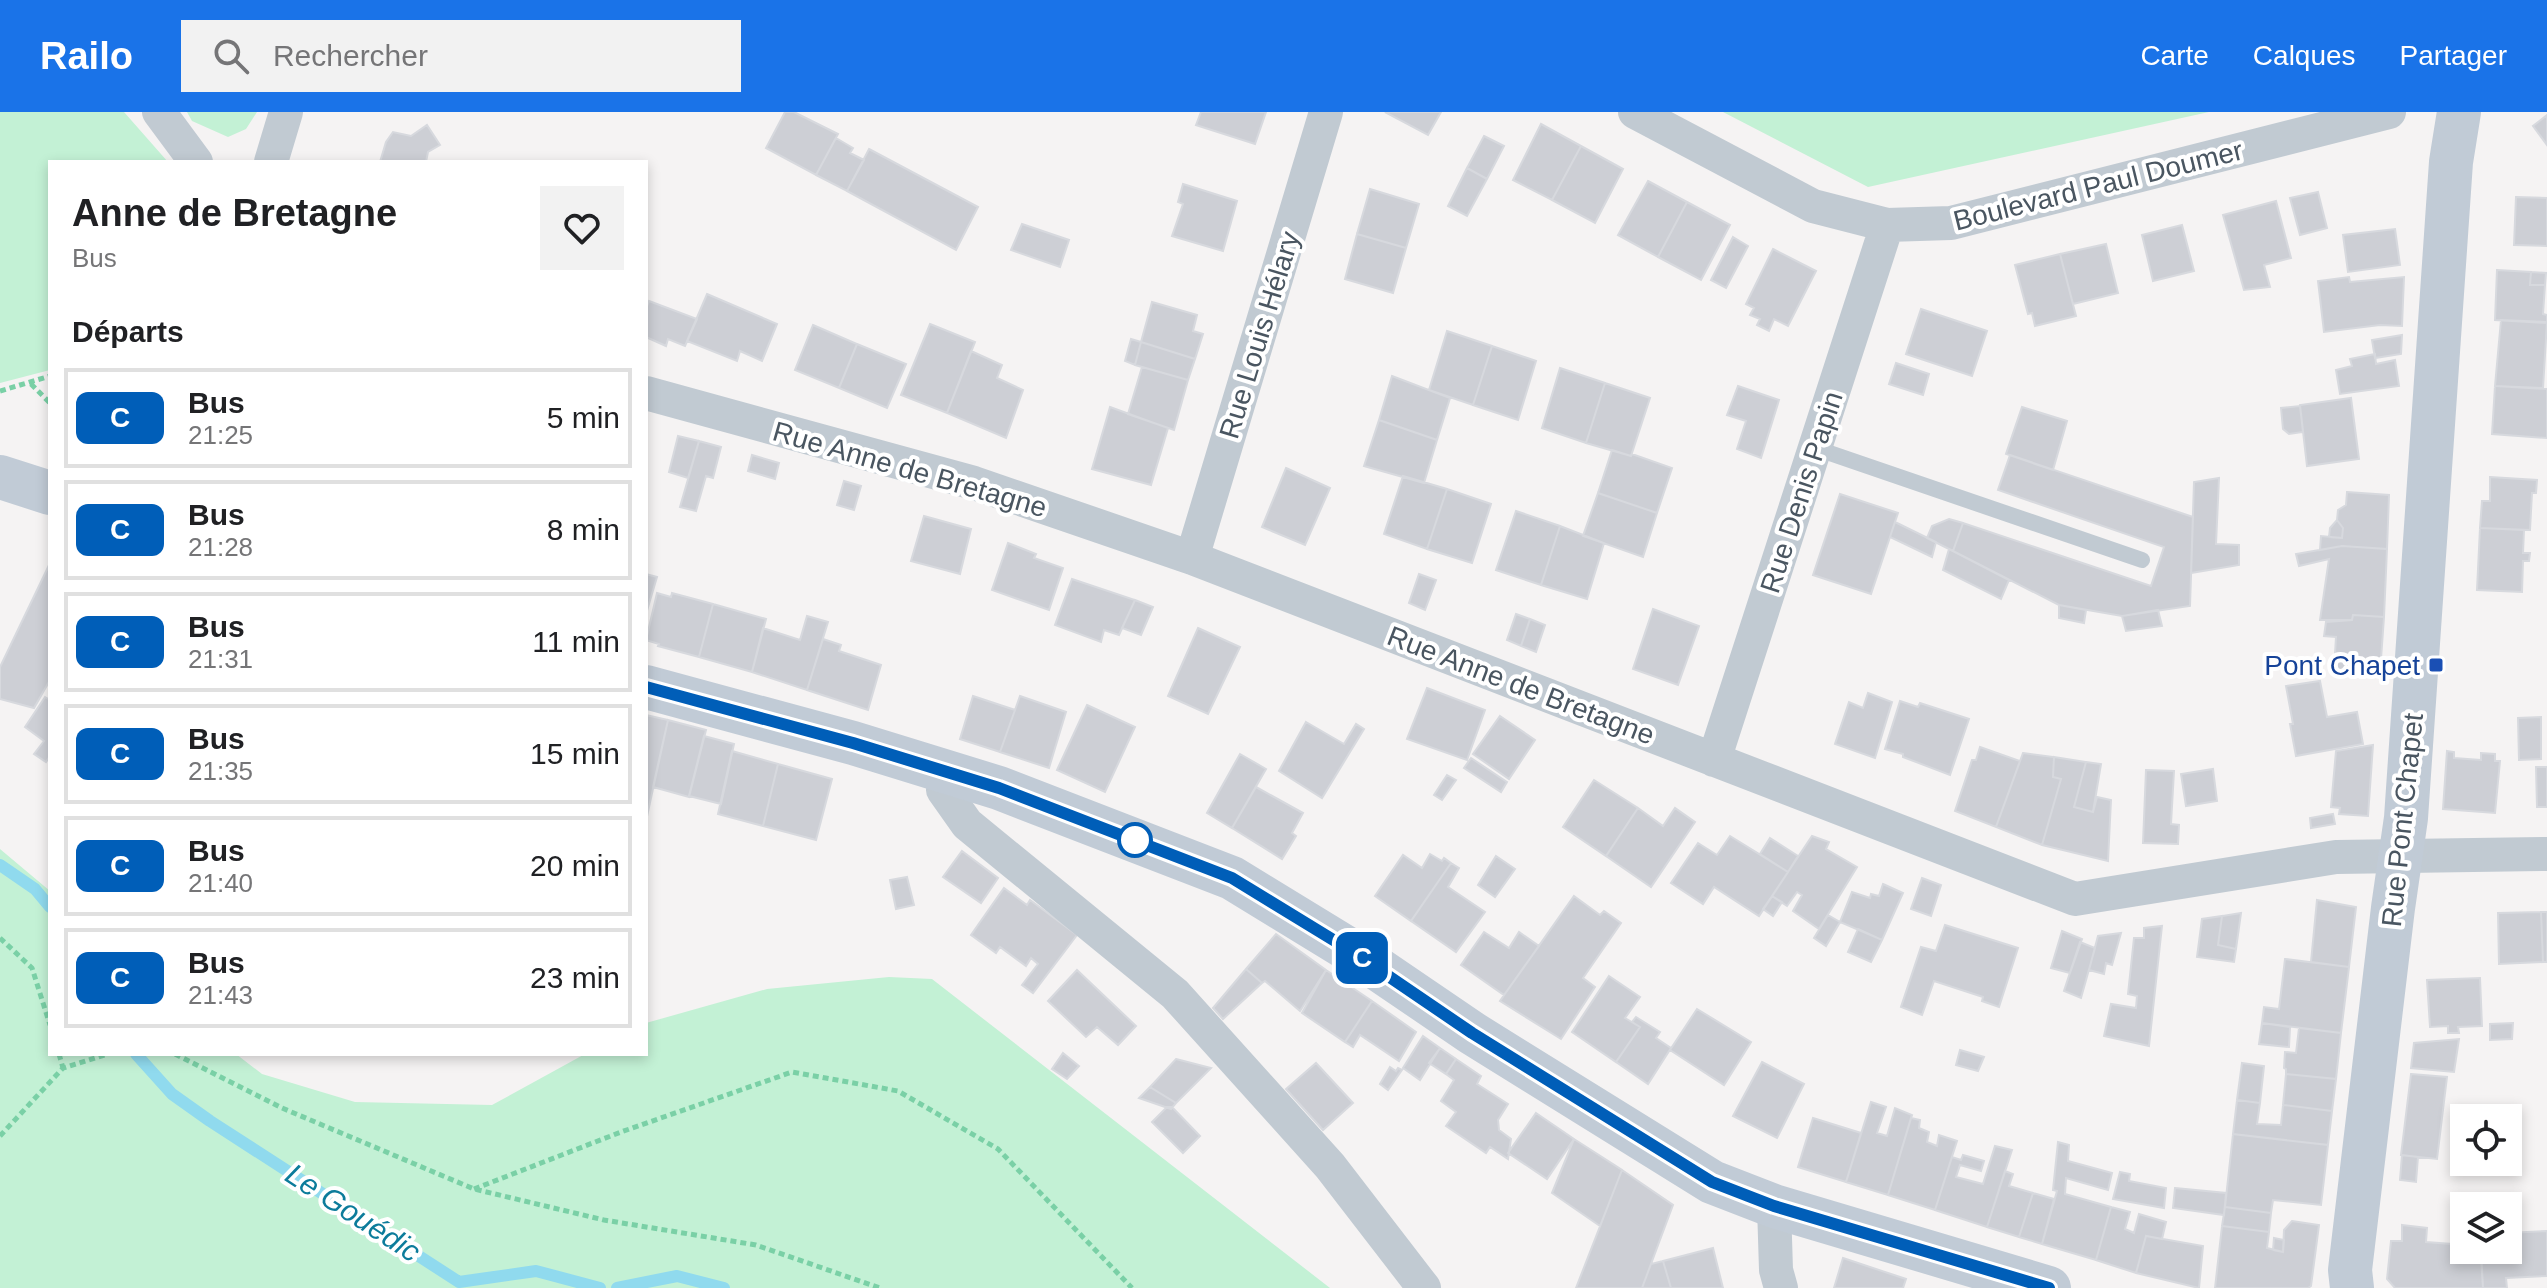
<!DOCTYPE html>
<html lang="fr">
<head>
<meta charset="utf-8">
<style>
	:root { --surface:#fff; --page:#f2f2f2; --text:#202124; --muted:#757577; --line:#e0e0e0; --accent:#1a73e8 }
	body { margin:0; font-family:Helvetica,sans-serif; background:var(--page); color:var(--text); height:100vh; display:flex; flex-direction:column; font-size:30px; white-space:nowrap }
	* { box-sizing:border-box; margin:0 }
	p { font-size:26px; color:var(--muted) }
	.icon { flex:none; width:44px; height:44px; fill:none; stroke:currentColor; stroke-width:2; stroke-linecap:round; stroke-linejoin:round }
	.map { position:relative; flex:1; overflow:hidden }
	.details { position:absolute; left:48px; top:48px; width:600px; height:896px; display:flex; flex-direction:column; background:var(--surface); border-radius:0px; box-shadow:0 4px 12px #0003 }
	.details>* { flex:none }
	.badge { padding:0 16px; border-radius:12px; font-size:28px; line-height:52px }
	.fabs { position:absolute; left:2450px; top:992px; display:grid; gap:16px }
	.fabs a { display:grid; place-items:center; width:72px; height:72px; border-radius:0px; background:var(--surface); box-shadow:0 4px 12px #0003; font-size:40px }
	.map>.badge { position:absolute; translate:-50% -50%; box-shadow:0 0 0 4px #fff }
	h2 { padding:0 24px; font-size:30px; line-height:72px }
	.round { display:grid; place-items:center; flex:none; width:84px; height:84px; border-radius:0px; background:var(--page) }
	.headline { display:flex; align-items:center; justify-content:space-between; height:136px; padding:0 24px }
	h1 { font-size:38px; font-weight:800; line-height:60px }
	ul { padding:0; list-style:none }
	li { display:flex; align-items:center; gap:24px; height:100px; margin:0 16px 12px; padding:0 8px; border:4px solid var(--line); border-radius:0px }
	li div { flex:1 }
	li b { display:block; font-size:30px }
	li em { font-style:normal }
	li .badge { min-width:88px; font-weight:700; text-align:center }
	header { display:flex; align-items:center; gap:48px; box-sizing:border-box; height:112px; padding:0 40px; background:var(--accent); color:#fff }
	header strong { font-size:38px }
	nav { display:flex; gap:44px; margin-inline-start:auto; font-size:28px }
	.search { width:560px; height:72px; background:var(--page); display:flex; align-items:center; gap:20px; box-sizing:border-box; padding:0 28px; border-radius:0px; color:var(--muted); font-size:30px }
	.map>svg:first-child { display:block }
</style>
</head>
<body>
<header>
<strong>Railo</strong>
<div class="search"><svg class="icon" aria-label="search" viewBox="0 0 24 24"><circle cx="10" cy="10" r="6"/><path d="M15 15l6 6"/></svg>Rechercher</div>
<nav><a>Carte</a><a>Calques</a><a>Partager</a></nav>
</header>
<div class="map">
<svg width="2547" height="1176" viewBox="0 0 2547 1176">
	<rect width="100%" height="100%" fill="#f5f3f3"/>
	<path fill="#c3f1d5" d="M0,0H124L168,50H50V258L0,271Z
		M187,0H257L246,17L228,25L192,9Z
		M1723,0H2209L1868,75Z
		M0,737L50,779V942H236L262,962L355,990L492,993L585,942H646V911L767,877L889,865L932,867L1330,1176H0Z"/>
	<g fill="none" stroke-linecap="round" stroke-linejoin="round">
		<path stroke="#90daee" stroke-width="12" d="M0,753L35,777L50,795
			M136,942L172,982L210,1009L459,1170L536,1159L600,1176
			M617,1176L677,1164L724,1176"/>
	</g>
	<path fill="#cdcfd5" stroke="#d7d9de" stroke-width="2" d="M785,0H794L838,22L816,63L766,36Z
		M1201,0H1266L1255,32L1196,13Z
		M1385,0H1441L1428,23Z
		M2547,3V33L2533,14Z
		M1541,12L1581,34L1552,88L1513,68Z
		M427,13L440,33L428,40L426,50H380L386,30L393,20L411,24Z
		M1484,24L1504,34L1487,67L1467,56Z
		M836,26L853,36L850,41L864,48L847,79L816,63Z
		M1581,34L1623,57L1595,111L1552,88Z
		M869,37L978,95L956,138L847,79Z
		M1467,56L1487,67L1467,104L1448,94Z
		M1648,69L1687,90L1658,145L1618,123Z
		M1183,72L1237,89L1223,139L1172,124L1183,92L1178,90Z
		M1370,77L1419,92L1406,136L1357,122Z
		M2318,80L2327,116L2300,123L2290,86Z
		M2516,85L2547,86V134L2514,133Z
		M2276,89L2291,146L2264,153L2270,175L2244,178L2223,103Z
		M1687,90L1730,113L1701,168L1658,145Z
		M1022,112L1069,128L1060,155L1011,138Z
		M2182,113L2194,159L2153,169L2142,123Z
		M2395,117L2400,153L2348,160L2343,123Z
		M1357,122L1406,136L1393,181L1345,167Z
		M1733,125L1748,134L1726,176L1711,168Z
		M2106,132L2118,181L2073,192L2060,142Z
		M1773,137L1816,159L1788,214L1774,207L1769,219L1757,213L1760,207L1750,203L1754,196L1746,192Z
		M2060,142L2076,204L2035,214L2032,201L2028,202L2015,153Z
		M2497,158L2531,160L2530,173H2545L2543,202L2547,203V211L2495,208Z
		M2531,160L2546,161L2545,173H2530Z
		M2349,165L2350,170L2404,165L2402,214L2380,213L2324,220L2318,169Z
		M707,182L777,212L762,249L740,239L737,249L687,229Z
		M649,189L697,207L685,234L668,227L666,234L646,225V197Z
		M1152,190L1197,203L1193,219L1203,222L1195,247L1141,230Z
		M1921,197L1987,219L1972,264L1906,242Z
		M2501,208L2547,210L2543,276L2495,274Z
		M930,212L975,230L947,301L901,283Z
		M813,213L857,232L839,276L795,258Z
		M1447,219L1492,234L1473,293L1429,278Z
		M2402,223L2401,242L2375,246L2372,228Z
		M1131,227L1141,230L1135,253L1125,249Z
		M1141,230L1195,247L1188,268L1135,253Z
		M857,232L906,252L887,296L839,276Z
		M1492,234L1536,249L1518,308L1473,293Z
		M971,239L1002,253L997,266L1023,278L1006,326L947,301Z
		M2375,242L2376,252L2395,248L2399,274L2340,282L2336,258L2352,254L2350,247Z
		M1896,251L1929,262L1923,283L1889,272Z
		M1142,255L1188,268L1174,318L1128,302Z
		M1560,256L1605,271L1586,331L1542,316Z
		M1392,264L1450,286L1437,328L1379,308Z
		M1605,271L1650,286L1631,344L1586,331Z
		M1738,274L1779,288L1761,346L1737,337L1746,309L1727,303Z
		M2495,274L2547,277V326L2492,322Z
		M2351,286L2359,347L2307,354L2300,293Z
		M2300,294L2303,320L2289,322L2283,317L2281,296Z
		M1110,295L1168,316L1151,373L1092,357Z
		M2022,295L2067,309L2053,358L2006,342Z
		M1379,308L1437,328L1424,371L1364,354Z
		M678,324L699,329L688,366L669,360Z
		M699,329L721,335L713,366L706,364L696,399L680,395Z
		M1612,338L1631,344L1632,342L1672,356L1657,401L1598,381Z
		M752,343L779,351L775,367L748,359Z
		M2010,343L2193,405L2190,494L2122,504L2059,493L1953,439L1963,411L2151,474L2164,435L1998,378Z
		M1286,356L1330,376L1305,433L1262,415Z
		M1403,364L1447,377L1427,437L1384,422Z
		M2490,365L2537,368L2536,381H2532L2530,418L2480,416L2482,389H2490Z
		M2219,366L2216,432L2239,433V453L2191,461L2194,370Z
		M844,369L861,374L854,398L837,393Z
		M1447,377L1491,392L1472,451L1427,437Z
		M2347,380L2389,383L2387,437L2342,434L2320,438L2321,424L2342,426L2343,416L2337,408L2338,398L2346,393Z
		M1598,381L1657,401L1643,445L1583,424Z
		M1840,382L1898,401L1871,482L1813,463Z
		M1516,399L1560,414L1541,473L1496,458Z
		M924,404L971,417L960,462L911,449Z
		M1949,407L1963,411L1953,439L1927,426L1932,414Z
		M2337,408L2343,416L2342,426L2329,425L2330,416Z
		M1895,410L1936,430L1932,445L1890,425Z
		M1560,414L1604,431L1587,487L1541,473Z
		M2480,416L2524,418L2523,441H2530L2529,449H2523L2522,480L2477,478Z
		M1008,431L1036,442L1034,446L1063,456L1049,498L992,478Z
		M2342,434L2387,437L2384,505L2353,503L2352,508H2320L2329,447L2299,454L2296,442Z
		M1949,437L2009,468L2001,487L1943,458Z
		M50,451V568L34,596L0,587V555Z
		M646,462L657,465L646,502Z
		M1419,462L1436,468L1425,498L1409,491Z
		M1072,467L1135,488L1119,523L1104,518L1101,530L1055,513Z
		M657,481L671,485L672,481L713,492L699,545L658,534L659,532L646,528Z
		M1135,488L1153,495L1141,523L1122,516Z
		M713,492L766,507L752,560L699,545Z
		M2059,493L2086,498L2084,511L2059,506Z
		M1653,497L1699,514L1678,573L1633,557Z
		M2158,498L2162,514L2126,519L2122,504Z
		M1516,502L1530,507L1521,534L1507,528Z
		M2353,503L2384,505L2380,561L2334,558L2336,525L2324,524L2326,510L2352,508Z
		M807,504L828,510L807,578L752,560L763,516L800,528Z
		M1530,507L1545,513L1536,540L1521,534Z
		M1198,516L1240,535L1208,602L1168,584Z
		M823,527L841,533L839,539L881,553L868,598L807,578Z
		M2320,569L2327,605L2357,600L2363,632L2296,644L2290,612H2293L2286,574Z
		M1427,576L1485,598L1467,648L1407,627Z
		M1868,581L1892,590L1875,646L1835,632L1849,590L1863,596Z
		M973,584L1015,598L1000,640L960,627Z
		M1020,584L1066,600L1049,656L1000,640Z
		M45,585L50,588V644L46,650L34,642L44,629L25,615Z
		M1900,589L1918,595L1920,591L1969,607L1950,663L1903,645V642L1885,637Z
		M1087,593L1135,615L1105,680L1057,658Z
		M646,603L668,608L646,709Z
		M1500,604L1535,628L1509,667L1473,642Z
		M2541,605V647L2519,648L2518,606Z
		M668,608L706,618L689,685L653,675Z
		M1306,610L1344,632L1356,612L1364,617L1322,686L1279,659Z
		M704,624L734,632L721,692L689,684Z
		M2373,633L2368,704L2339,702L2340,696L2331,695L2336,639Z
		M1980,635L2020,649L1996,715L1955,699L1972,648H1976Z
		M732,639L778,652L763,714L718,702Z
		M2447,639L2454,640V646L2481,648V641L2495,642V649H2500L2495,701L2443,697Z
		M2023,641L2054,645L2053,665L2061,667L2042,733L1996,715Z
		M1240,642L1266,657L1232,716L1207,701Z
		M2054,645L2086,650L2074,695L2093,700L2097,685L2111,688L2108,749L2042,733L2061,667L2053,665Z
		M1471,646L1507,670L1501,680L1464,656Z
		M2086,650L2101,652L2093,700L2074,695Z
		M778,652L832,667L816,728L763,714Z
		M2536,655H2547V695H2537Z
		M2213,657L2217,689L2186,694L2181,662Z
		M2146,658L2174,659L2171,712L2179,713L2178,732L2143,731Z
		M1447,663L1456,668L1442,688L1434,683Z
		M1594,668L1638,696L1606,744L1563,715Z
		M1256,675L1303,701L1292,721L1296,724L1282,747L1232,716Z
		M1638,696L1663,714L1675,696L1695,710L1651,775L1606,744Z
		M2333,702L2335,712L2311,716L2310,706Z
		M1730,724L1788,760L1759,804L1714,775L1703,792L1671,771L1698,731L1717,743Z
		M1812,724L1829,730L1826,737L1857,755L1819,817L1793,799L1802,783L1797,780L1787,794L1772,784Z
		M1770,726L1798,744L1788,760L1760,742Z
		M962,739L998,766L981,791L943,765Z
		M1430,742L1442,749L1444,746L1451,751L1411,809L1375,784L1403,743L1422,756Z
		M1496,744L1515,757L1495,785L1478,773Z
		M1451,751L1459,756L1448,775L1485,800L1456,840L1411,809Z
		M907,765L914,793L896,797L890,768Z
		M1922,766L1941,773L1931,804L1911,797Z
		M1883,772L1903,781L1882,828L1840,810L1852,780L1870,786L1871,782L1879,784Z
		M1004,776L1027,793L1030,788L1077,823L1033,881L1022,873L1038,852L1031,846L1026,854L1000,835L996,841L971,823Z
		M1574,784L1600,803L1604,799L1621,811L1583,866L1595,875L1561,927L1500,889Z
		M1772,784L1782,790L1773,804L1763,797Z
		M2317,788L2356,795L2349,855L2311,850Z
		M2541,800H2547V850H2543Z
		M2541,800L2543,850L2499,852L2498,801Z
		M2241,801L2236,837L2218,833L2222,804Z
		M1828,803L1840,810L1826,834L1814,826Z
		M2222,804L2218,833L2236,837L2234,850L2197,845L2202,807Z
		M1945,813L2018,836L1999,895L1982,889L1983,885L1934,869L1922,903L1901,895L1921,835L1936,839Z
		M2162,814L2149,934L2104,924L2111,892L2136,896L2137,884L2128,882L2134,826H2144V816Z
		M1858,817L1882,828L1871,850L1848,840Z
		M2062,819L2082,827L2070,861L2051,856Z
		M1484,820L1509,836L1519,820L1539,834L1504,883L1461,853Z
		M2121,821L2112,853L2106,851L2104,862L2089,858L2098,824Z
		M1276,822L1326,858L1300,899L1265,869L1262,871L1246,857Z
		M2080,830L2095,836L2081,886L2064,879Z
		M2285,847L2349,855L2341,921L2262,911L2264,895L2279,897Z
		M1246,857L1262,871L1223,907L1213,896Z
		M1077,858L1136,914L1118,933L1097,915L1086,925L1048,889Z
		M1326,858L1372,889L1345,930L1302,901Z
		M1609,864L1640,885L1625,906L1640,915L1616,950L1572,920Z
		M2480,866L2482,914L2458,915L2459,921H2448V914L2430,915L2427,868Z
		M1372,889L1416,920L1399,949L1360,923L1353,935L1345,930Z
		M1697,897L1751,930L1724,973L1670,938Z
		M1636,905L1660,920L1656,926L1671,936L1648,972L1616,950L1640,915L1632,910Z
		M2262,911L2290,915L2289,935L2259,932Z
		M2513,911L2512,927L2490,928V912Z
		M2299,916L2341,921L2336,967L2286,962V957L2284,956L2285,940L2296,941Z
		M1423,924L1440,936L1420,968L1403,956Z
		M2459,927L2454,960L2411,956L2414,931Z
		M1440,936L1456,947L1446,962L1429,951Z
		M1960,938L1984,945L1978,959L1956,953Z
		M1063,941L1079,954L1067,967L1052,957Z
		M1176,947L1211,956L1176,991L1150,975Z
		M1456,947L1481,964L1477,972L1508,992L1498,1008L1499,1018L1511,1027L1508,1047L1490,1035L1486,1041L1446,1014L1456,1000L1441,989L1454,968L1446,962Z
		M1762,950L1804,972L1777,1026L1733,1004Z
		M1316,951L1353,991L1323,1018L1286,977Z
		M2242,951L2264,954L2260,991L2237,988Z
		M1390,955L1396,959L1398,956L1402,958L1388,978L1380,972Z
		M2286,962L2336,967L2332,999L2283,993Z
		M2411,962L2447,965L2437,1047L2401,1043Z
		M1150,975L1176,991L1171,997L1139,986Z
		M2237,988L2260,991L2257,1012L2281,1013L2283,993L2332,999L2328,1033L2233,1022Z
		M1871,990L1886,995L1877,1021L1887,1024L1895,996L1912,1003L1888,1083L1846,1070Z
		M1167,995H1172L1200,1024L1183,1041L1152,1010Z
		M1536,1001L1574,1027L1547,1067L1508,1041Z
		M1813,1006L1861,1021L1846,1070L1798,1055Z
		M1911,1006L1920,1008L1919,1016L1929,1020L1927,1030L1937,1034L1939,1023L1957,1029L1935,1098L1888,1083Z
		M2233,1022L2328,1033L2321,1093L2273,1088L2271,1101L2225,1095Z
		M1574,1027L1622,1058L1600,1114L1552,1081Z
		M2058,1030L2069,1033L2068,1049L2112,1061L2108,1078L2066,1066L2065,1082L2111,1095L2096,1148L2042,1132L2057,1079L2053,1078Z
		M1995,1034L2012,1038L1987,1115L1935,1098L1952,1045L1961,1048L1963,1043L1984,1049L1981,1059L1960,1053L1956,1065L1983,1072Z
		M2402,1043L2418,1045L2416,1070L2400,1068Z
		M1622,1058L1673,1093L1642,1176H1576Z
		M2005,1059L2013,1062L2009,1074L2033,1081L2019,1125L1987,1115Z
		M2120,1060L2130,1062L2129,1069L2166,1076L2164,1096L2113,1087Z
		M2175,1076L2226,1081L2224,1103L2173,1096Z
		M2033,1081L2054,1087L2042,1132L2019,1125Z
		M2111,1095L2130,1100L2125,1117L2134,1121L2139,1102L2166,1110L2162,1127L2146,1124L2136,1161L2096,1148Z
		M2225,1095L2271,1101L2269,1120L2222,1114Z
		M2292,1109L2319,1113L2311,1174L2308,1176H2215L2222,1114L2269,1120L2267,1136L2283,1140L2284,1118Z
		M2402,1113L2427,1116L2426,1130L2452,1132L2451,1148L2481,1147L2483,1176H2395L2387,1167L2391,1129H2402Z
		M2547,1119V1164L2506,1166L2507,1176H2483L2481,1138H2508V1121Z
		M2146,1124L2203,1134L2199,1176L2136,1161Z
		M2274,1126L2284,1128L2283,1140L2273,1138Z
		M1713,1136L1723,1176H1671L1663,1149Z
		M1843,1146L1906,1167L1903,1176H1834Z
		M1663,1149L1671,1176H1642L1651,1152Z"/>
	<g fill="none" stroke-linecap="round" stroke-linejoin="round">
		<path stroke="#7ad0a6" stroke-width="5" stroke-dasharray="6 4" stroke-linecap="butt" d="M31,272L50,291
			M0,279L50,264
			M0,826L32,856L50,913
			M59,942L63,956
			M175,942L282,996L474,1077L604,1108L756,1133L880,1176
			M0,1024L63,956L108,942
			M474,1077L621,1020L792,960L898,979L998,1037L1132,1176"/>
		<path stroke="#c1cad2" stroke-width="16" d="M1815,336L2142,448"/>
		<path stroke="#c1cad2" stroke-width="34" d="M159,0L196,50
			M1635,0L1813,94L1887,113L1951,111L2389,0
			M271,50L286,0
			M646,281L974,371L1192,446L2075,787L2336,745L2547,742
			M1192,446L1326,0
			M1714,648L1887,113
			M946,660L943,678L967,712L1175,882L1330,1054L1424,1176
			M1774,1094L1776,1158L1781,1176"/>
		<path stroke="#c1cbd6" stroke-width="44" d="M0,365L50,381
			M646,575L853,631L999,676L1232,766L1353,840L1472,921L1712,1070L1774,1094L2049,1176
			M2352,1176L2350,1158L2393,796L2406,706L2451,50L2459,0"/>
	</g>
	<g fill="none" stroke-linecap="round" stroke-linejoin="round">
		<g stroke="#fff" stroke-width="18">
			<path id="line" d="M646,575L853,631L999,676L1232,766L1353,840L1472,921L1712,1070L1774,1094L2049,1176"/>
		</g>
		<use href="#line" stroke="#005eb8" stroke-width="12"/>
	</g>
	<rect fill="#1a4fb4" stroke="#fff" stroke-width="3" x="2428" y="545" width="16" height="16" rx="4"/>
	<circle fill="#fff" stroke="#005eb8" stroke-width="4" cx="1135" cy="728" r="16"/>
	<g text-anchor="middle" stroke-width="8" stroke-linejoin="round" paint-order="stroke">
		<g font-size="28" fill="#4a5661" stroke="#fff">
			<text transform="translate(2098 73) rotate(-14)" y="10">Boulevard Paul Doumer</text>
			<text transform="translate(1259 223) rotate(-73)" y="10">Rue Louis Hélary</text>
			<text transform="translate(910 357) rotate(16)" y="10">Rue Anne de Bretagne</text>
			<text transform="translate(1801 380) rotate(-72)" y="10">Rue Denis Papin</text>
			<text transform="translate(1521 573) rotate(21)" y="10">Rue Anne de Bretagne</text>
			<text transform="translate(2402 708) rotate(-84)" y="10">Rue Pont Chapet</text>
		</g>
		<g font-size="28" fill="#164399" stroke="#fff" text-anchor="end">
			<text x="2420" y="563">Pont Chapet</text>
		</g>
		<g font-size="30" font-style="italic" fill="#0c7c9b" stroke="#fff">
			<text transform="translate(353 1101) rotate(33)" y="10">Le Gouédic</text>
		</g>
	</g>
</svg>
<div class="fabs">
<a><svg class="icon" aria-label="locate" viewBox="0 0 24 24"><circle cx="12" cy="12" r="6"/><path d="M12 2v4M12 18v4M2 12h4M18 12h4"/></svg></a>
<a><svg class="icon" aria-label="layers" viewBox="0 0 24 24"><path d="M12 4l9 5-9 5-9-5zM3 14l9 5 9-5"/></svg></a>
</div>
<b class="badge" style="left:1362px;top:846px;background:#005eb8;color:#fff">C</b>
<section class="details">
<div class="headline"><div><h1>Anne de Bretagne</h1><p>Bus</p></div><a class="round"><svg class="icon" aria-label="heart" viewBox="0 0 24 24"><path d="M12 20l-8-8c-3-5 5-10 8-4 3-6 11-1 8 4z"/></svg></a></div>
<h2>Départs</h2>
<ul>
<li><span class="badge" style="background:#005eb8;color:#fff">C</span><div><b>Bus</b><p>21:25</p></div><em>5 min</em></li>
<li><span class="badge" style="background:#005eb8;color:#fff">C</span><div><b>Bus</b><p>21:28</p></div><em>8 min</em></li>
<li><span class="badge" style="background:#005eb8;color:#fff">C</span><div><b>Bus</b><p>21:31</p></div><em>11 min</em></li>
<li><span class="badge" style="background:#005eb8;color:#fff">C</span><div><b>Bus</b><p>21:35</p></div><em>15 min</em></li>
<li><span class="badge" style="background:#005eb8;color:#fff">C</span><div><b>Bus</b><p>21:40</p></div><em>20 min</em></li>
<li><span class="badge" style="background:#005eb8;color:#fff">C</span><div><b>Bus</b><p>21:43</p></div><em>23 min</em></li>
</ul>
</section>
</div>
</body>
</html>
